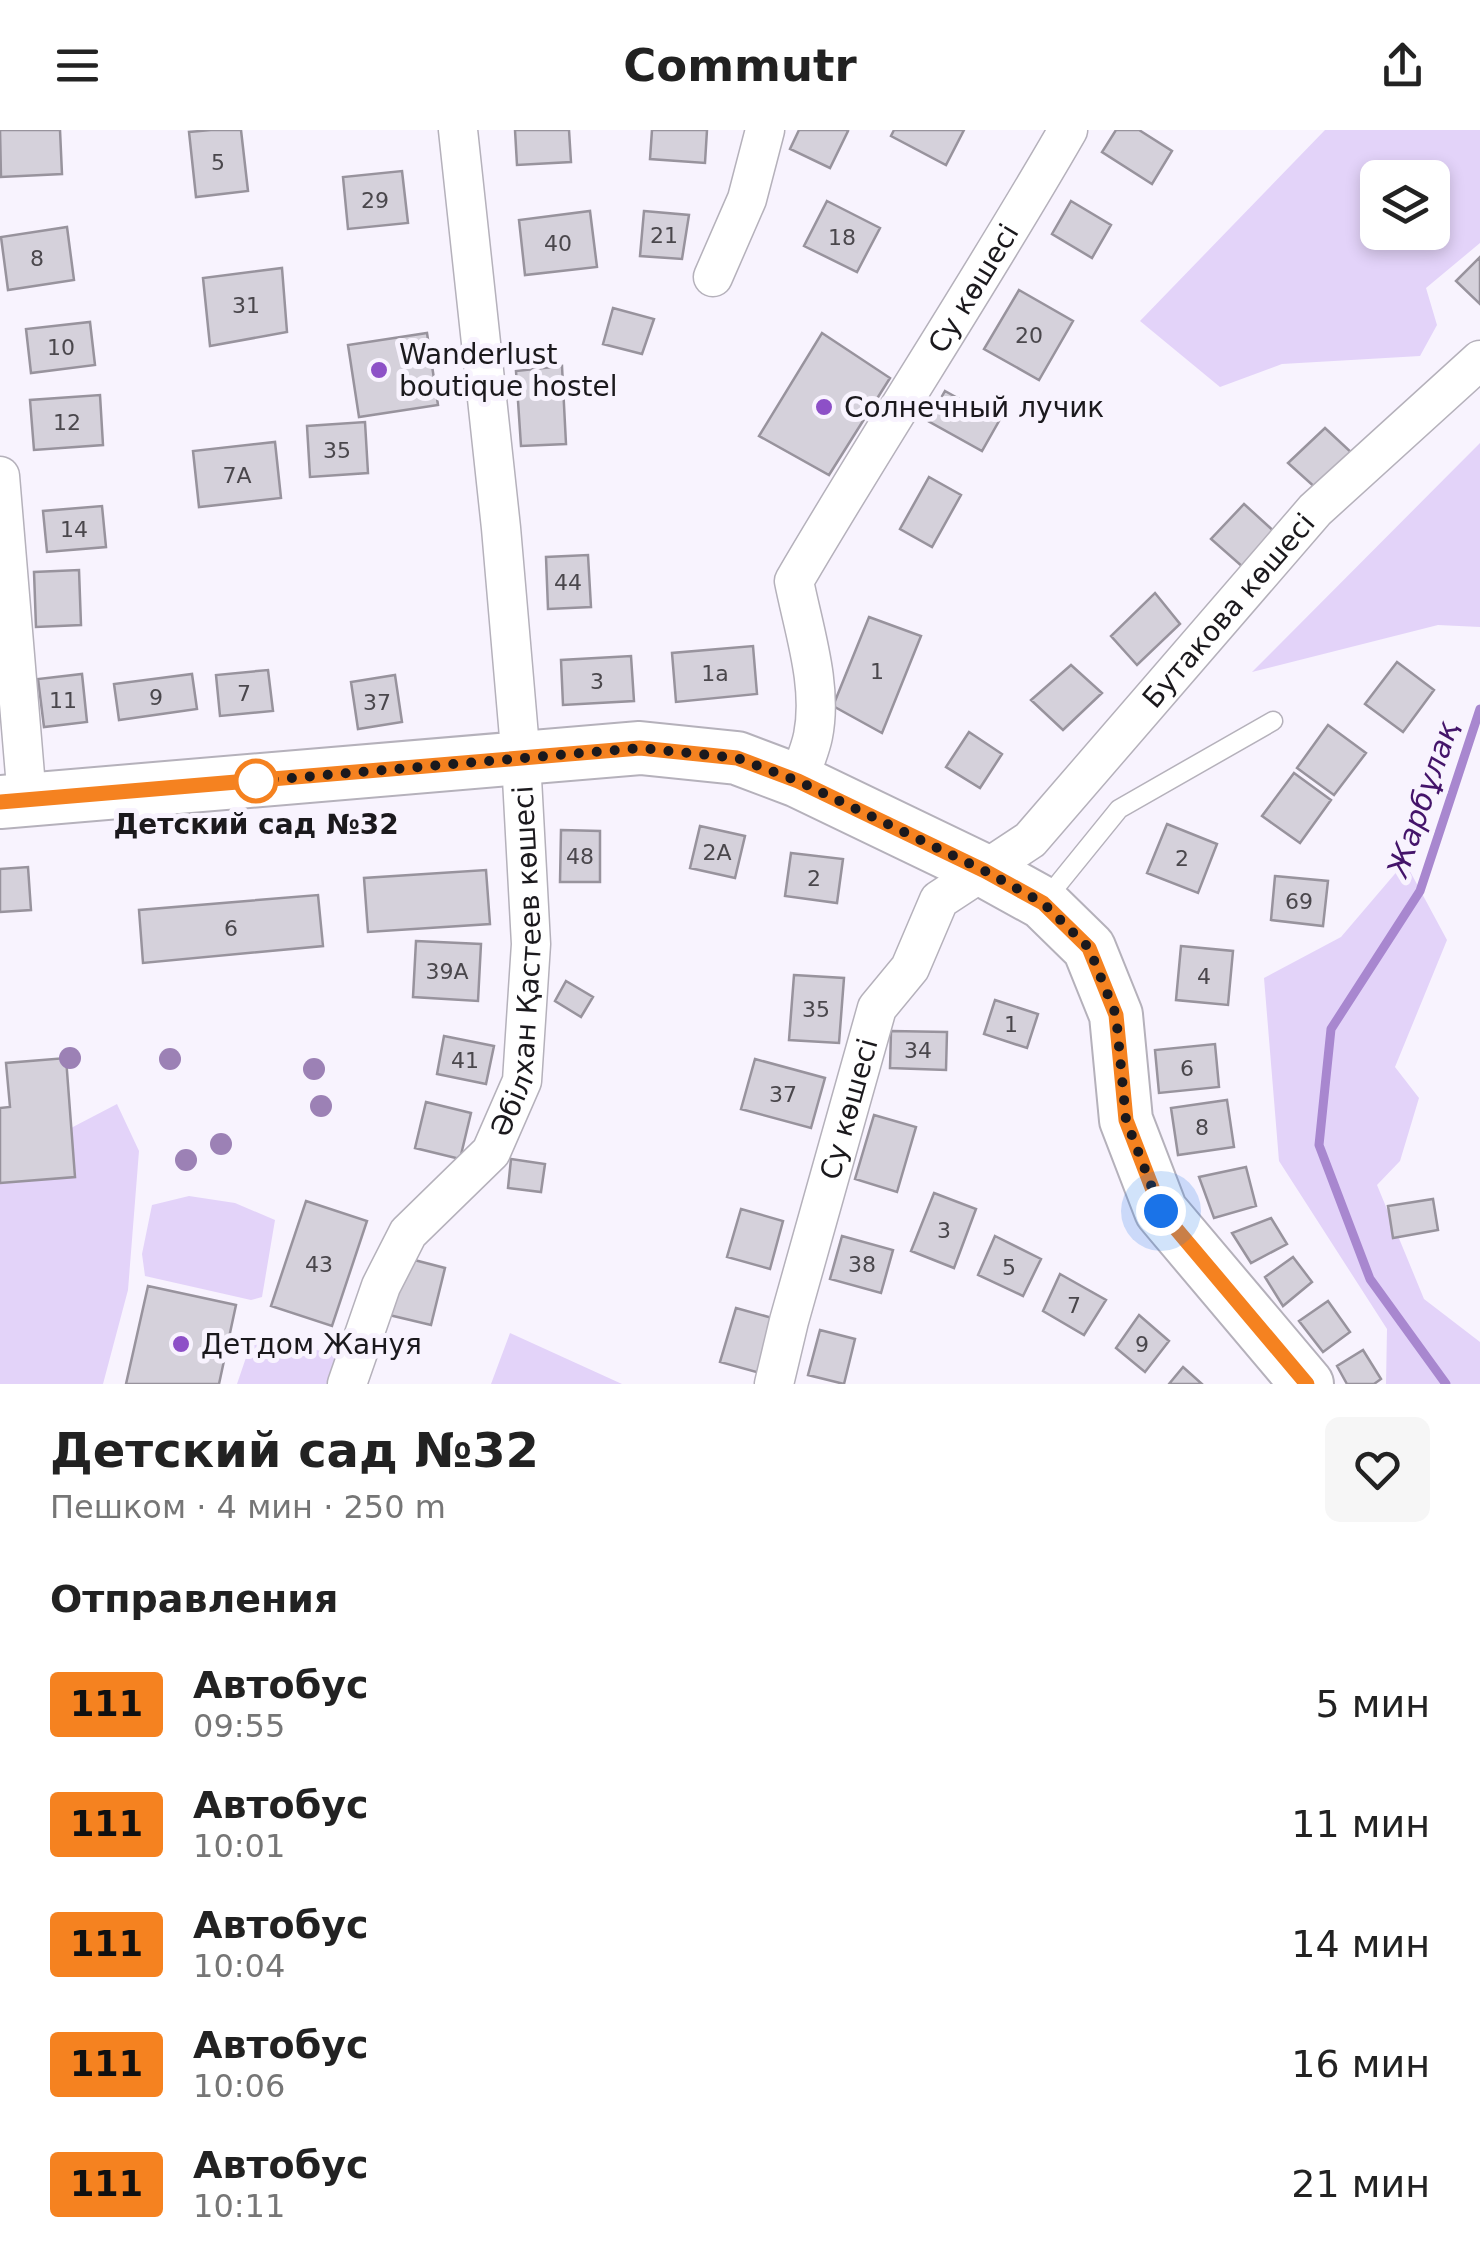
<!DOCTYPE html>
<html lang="ru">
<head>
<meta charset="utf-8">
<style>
	:root { --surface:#fff; --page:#f6f6f6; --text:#222; --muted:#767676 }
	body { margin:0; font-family:"DejaVu Sans",sans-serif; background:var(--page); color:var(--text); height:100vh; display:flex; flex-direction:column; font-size:38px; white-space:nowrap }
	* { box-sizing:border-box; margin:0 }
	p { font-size:32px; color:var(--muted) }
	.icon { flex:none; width:55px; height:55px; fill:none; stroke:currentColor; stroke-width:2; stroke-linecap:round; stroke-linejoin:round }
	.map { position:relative; height:1254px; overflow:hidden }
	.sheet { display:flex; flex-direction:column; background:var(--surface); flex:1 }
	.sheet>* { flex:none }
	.badge { padding:0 20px; border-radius:8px; font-size:35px; line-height:65px }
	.tools { position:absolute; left:1360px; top:30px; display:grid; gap:20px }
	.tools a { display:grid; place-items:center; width:90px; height:90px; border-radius:15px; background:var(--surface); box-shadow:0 5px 15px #0003; font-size:50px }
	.you { position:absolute; width:50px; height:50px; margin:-25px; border:8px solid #fff; border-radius:50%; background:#1a73e8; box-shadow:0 0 0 15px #1a73e833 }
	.map>.badge { position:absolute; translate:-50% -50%; box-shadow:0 0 0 5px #fff }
	h2 { padding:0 50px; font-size:38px; line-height:90px }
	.round { display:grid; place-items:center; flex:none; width:105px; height:105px; border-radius:15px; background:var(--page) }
	.overview { display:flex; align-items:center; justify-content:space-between; height:170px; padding:0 50px }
	h1 { font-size:48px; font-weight:700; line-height:75px }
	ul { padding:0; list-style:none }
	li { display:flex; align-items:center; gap:30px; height:120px; padding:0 50px }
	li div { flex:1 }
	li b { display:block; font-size:38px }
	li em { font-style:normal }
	li .badge { min-width:110px; font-weight:700; text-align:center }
	header { display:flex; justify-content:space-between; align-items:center; height:130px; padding:0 50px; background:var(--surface); font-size:45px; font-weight:700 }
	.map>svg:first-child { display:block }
</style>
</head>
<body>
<header><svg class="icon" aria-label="menu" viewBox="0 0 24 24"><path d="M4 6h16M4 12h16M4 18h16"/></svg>Commutr<svg class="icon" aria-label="share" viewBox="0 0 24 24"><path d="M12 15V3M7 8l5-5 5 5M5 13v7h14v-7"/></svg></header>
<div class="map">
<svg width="1480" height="1254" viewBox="0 0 1480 1254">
	<rect width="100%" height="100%" fill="#f8f3fe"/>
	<path fill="#e3d3f9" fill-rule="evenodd" d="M1325,0H1480V113L1426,158L1437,195L1420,226L1282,234L1220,257L1140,191ZM1378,48H1432V102H1378Z
		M1480,313V497L1438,495L1252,542Z
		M1405,732L1447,810L1395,937L1419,968L1400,1031L1377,1055L1424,1169L1480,1212V1254H1386L1387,1199L1279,1031L1264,848L1341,807Z
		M117,974L139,1021L128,1160L103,1254H0V1035Z
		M189,1066L235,1073L275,1090L262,1167L251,1170L145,1146L142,1124L152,1075Z
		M510,1203L622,1254H491Z
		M253,1207L346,1226L336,1254H237Z"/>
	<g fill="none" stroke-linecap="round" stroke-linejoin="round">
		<path stroke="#a887cf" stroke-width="9" d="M1446,1254L1370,1149L1319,1015L1331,899L1420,761L1480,579"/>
	</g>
	<path fill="#d5d1db" stroke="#98939d" stroke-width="2.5" d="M0,0H60L62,44L1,47Z
		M211,0H241L248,61L196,67L189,2Z
		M515,0H569L571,32L517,35Z
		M652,0H707L705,33L650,29Z
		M799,0H846L848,1L830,38L790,19Z
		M894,0H964L946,35L891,6Z
		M1116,0H1139L1172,21L1152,54L1102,22Z
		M402,41L408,93L348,99L343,47Z
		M827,71L880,98L857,142L804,116Z
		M1071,71L1111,95L1092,128L1052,104Z
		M590,81L597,137L525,145L519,90Z
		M644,81L689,85L682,129L640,126Z
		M67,97L74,150L8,160L1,107Z
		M1480,127V174L1456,151Z
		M282,138L287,202L210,216L203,148Z
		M1019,160L1073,191L1039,250L984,219Z
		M613,178L654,189L642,224L603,214Z
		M90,192L95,235L31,243L26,199Z
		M427,203L438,275L359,287L348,215Z
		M822,203L890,248L829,345L759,306Z
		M562,236L566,314L521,316L516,241Z
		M945,261L999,291L982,321L928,291Z
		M100,265L103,315L34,320L30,270Z
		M365,292L368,343L310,347L307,296Z
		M1325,298L1353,324L1318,360L1288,333Z
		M275,312L281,368L199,377L193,321Z
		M929,347L961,365L932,417L900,399Z
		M1244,374L1277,404L1244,438L1211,409Z
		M102,376L106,417L47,422L43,381Z
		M588,425L591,477L548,479L546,427Z
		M79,440L81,495L36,497L34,442Z
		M1155,463L1180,494L1137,535L1111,506Z
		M869,487L921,506L882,603L833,576Z
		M753,516L757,564L676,572L672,523Z
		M631,526L634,571L563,575L561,530Z
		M1397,532L1434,560L1403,602L1365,574Z
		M1071,535L1102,563L1063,600L1031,570Z
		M268,540L273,581L220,586L216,545Z
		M82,544L87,592L44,597L38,549Z
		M192,544L197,579L119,590L114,554Z
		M395,545L402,592L358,599L351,552Z
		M1328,595L1366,623L1334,665L1297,638Z
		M969,602L1002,624L980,658L946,637Z
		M1294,643L1331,670L1300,713L1262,686Z
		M1167,694L1217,714L1198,763L1147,743Z
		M700,696L745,706L735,748L690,738Z
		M561,700L600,701V752H560Z
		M791,723L843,729L837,773L785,766Z
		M28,737L31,780L0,782V739Z
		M486,740L490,794L368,802L364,748Z
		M1275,746L1328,751L1323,796L1271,790Z
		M318,765L323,816L143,833L139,780Z
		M416,811L481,814L478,871L413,867Z
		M1181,816L1233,821L1228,875L1176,870Z
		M794,845L844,848L839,913L789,910Z
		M566,851L593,867L581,887L555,871Z
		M995,870L1038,884L1027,918L984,904Z
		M891,901L947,902L946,940L890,938Z
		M444,906L494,916L486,954L437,944Z
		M1215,914L1219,957L1159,963L1155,920Z
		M66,928L75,1047L0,1053V978L10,977L6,933Z
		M755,929L825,948L811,998L741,979Z
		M1227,970L1234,1017L1178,1025L1171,978Z
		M426,972L471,983L460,1029L415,1018Z
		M874,985L916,997L897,1062L855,1049Z
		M511,1029L545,1034L541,1062L508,1058Z
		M1246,1037L1256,1076L1214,1088L1199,1047Z
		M934,1063L976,1079L954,1138L911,1121Z
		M1433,1069L1438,1100L1393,1108L1388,1076Z
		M306,1071L367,1091L332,1196L271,1176Z
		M741,1079L783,1091L770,1139L727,1127Z
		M1271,1088L1287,1114L1251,1133L1232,1103Z
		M842,1106L893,1120L881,1163L830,1149Z
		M995,1106L1041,1129L1023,1166L978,1145Z
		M399,1126L445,1138L431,1195L385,1184Z
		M1293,1127L1312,1152L1283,1176L1265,1147Z
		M1060,1144L1106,1170L1084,1205L1043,1181Z
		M148,1156L236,1175L219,1254H126Z
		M1328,1171L1350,1202L1323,1222L1299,1191Z
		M736,1178L776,1189L760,1243L720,1232Z
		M1139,1185L1169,1211L1145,1242L1116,1218Z
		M820,1200L855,1209L844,1254L808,1245Z
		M1363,1220L1381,1249L1374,1254H1347L1337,1236Z
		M1183,1237L1202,1254H1169Z"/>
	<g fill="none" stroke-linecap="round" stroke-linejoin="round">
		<g stroke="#b5b1bb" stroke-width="21">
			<path id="lane" d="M1046,769L1119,679L1273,591"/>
		</g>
		<g stroke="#b5b1bb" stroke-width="41">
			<g id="street">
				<path d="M713,147L747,69L765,0"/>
				<path d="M0,346L27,669"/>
				<path id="s1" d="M798,651C803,636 810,621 813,606C823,556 804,501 794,451C883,299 980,153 1068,0"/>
				<path id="s2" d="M347,1254L381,1156L408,1103L491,1022L522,951L531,814L521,630L501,398L458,0"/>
				<path id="s3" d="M774,1254L789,1191L877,878L910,838L939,770L1030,710L1315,380L1480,230"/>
			</g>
		</g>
		<g stroke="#b5b1bb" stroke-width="56">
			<path id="secondary" d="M0,672L640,618L737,628L798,651L985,741L1043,773L1089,818L1116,885L1126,990L1161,1081L1307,1254"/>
		</g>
		<use href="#lane" stroke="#fff" stroke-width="18"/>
		<use href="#street" stroke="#fff" stroke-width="38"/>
		<use href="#secondary" stroke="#fff" stroke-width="52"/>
	</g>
	<g fill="#9c81b5">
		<circle cx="70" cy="928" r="11"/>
		<circle cx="170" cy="929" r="11"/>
		<circle cx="314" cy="939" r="11"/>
		<circle cx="321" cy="976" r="11"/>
		<circle cx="221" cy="1014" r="11"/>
		<circle cx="186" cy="1030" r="11"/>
	</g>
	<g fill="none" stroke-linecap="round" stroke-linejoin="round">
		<g stroke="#fff" stroke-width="22">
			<path id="line" d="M0,672L640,618L737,628L798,651L985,741L1043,773L1089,818L1116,885L1126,990L1161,1081L1307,1254"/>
		</g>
		<use href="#line" stroke="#f58220" stroke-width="15"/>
		<path stroke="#1b191d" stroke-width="10" stroke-dasharray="0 18" d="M256,651L640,618L737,628L798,651L985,741L1043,773L1089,818L1116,885L1126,990L1161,1081"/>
	</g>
	<g fill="#8d50c7" stroke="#f8f3fe" stroke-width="4">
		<circle cx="379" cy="240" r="10"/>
		<circle cx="824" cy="277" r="10"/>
		<circle cx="181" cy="1214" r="10"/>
	</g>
	<circle fill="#fff" stroke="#f58220" stroke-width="5" cx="256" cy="651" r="20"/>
	<g text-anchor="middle" stroke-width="10" stroke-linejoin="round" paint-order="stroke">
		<g font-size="22" fill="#4a474c">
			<text x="218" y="40">5</text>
			<text x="375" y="78">29</text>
			<text x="664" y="113">21</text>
			<text x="842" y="115">18</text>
			<text x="558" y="121">40</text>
			<text x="37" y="136">8</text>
			<text x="246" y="183">31</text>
			<text x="1029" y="213">20</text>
			<text x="61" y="225">10</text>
			<text x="67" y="300">12</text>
			<text x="337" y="328">35</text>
			<text x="237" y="353">7А</text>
			<text x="74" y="407">14</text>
			<text x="568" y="460">44</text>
			<text x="877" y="549">1</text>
			<text x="715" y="551">1а</text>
			<text x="597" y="559">3</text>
			<text x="244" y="571">7</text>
			<text x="156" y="575">9</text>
			<text x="63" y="578">11</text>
			<text x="377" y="580">37</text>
			<text x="717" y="730">2А</text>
			<text x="580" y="734">48</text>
			<text x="1182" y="736">2</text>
			<text x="814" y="756">2</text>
			<text x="1299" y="779">69</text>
			<text x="231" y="806">6</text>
			<text x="447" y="849">39А</text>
			<text x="1204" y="854">4</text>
			<text x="816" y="887">35</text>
			<text x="1011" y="902">1</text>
			<text x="918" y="928">34</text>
			<text x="465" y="938">41</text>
			<text x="1187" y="946">6</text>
			<text x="783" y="972">37</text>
			<text x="1202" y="1005">8</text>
			<text x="944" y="1108">3</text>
			<text x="319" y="1142">43</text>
			<text x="862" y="1142">38</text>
			<text x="1009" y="1145">5</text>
			<text x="1074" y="1183">7</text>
			<text x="1142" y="1222">9</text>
		</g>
		<g font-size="28" fill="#1b191d" stroke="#f8f3fe">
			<text dy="10" stroke="none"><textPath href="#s1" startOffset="548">Су көшесі</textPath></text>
			<text dy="10" stroke="none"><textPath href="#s3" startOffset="928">Бутакова көшесі</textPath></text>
			<text dy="10" stroke="none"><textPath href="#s2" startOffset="475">Әбілхан Қастеев көшесі</textPath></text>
			<text dy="10" stroke="none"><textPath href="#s3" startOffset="285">Су көшесі</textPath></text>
		</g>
		<g font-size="28" fill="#1b191d" stroke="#f8f3fe" text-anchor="start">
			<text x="399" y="234">Wanderlust<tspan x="399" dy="32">boutique hostel</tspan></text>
			<text x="844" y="287">Солнечный лучик</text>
			<text x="201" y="1224">Детдом Жануя</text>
		</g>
		<g font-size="28" font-weight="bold" fill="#1b191d" stroke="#f8f3fe">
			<text x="256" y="704">Детский сад №32</text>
		</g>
		<g font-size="30" font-style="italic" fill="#44146a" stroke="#f8f3fe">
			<text transform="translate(1423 669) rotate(-71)" y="10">Жарбұлақ</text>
		</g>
	</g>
</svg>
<div class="tools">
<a><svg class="icon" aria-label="layers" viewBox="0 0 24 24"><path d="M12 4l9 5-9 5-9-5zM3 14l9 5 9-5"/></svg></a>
</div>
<div class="you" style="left:1161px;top:1081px"></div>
</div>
<section class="sheet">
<div class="overview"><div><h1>Детский сад №32</h1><p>Пешком · 4 мин · 250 m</p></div><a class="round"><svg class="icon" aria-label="heart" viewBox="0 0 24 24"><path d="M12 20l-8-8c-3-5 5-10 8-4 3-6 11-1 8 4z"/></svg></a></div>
<h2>Отправления</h2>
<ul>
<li><span class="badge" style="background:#f58220;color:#111">111</span><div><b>Автобус</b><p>09:55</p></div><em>5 мин</em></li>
<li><span class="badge" style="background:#f58220;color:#111">111</span><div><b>Автобус</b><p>10:01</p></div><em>11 мин</em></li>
<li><span class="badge" style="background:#f58220;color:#111">111</span><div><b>Автобус</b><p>10:04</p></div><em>14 мин</em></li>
<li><span class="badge" style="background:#f58220;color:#111">111</span><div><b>Автобус</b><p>10:06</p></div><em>16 мин</em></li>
<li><span class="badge" style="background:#f58220;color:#111">111</span><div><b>Автобус</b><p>10:11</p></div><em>21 мин</em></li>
</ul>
</section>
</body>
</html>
